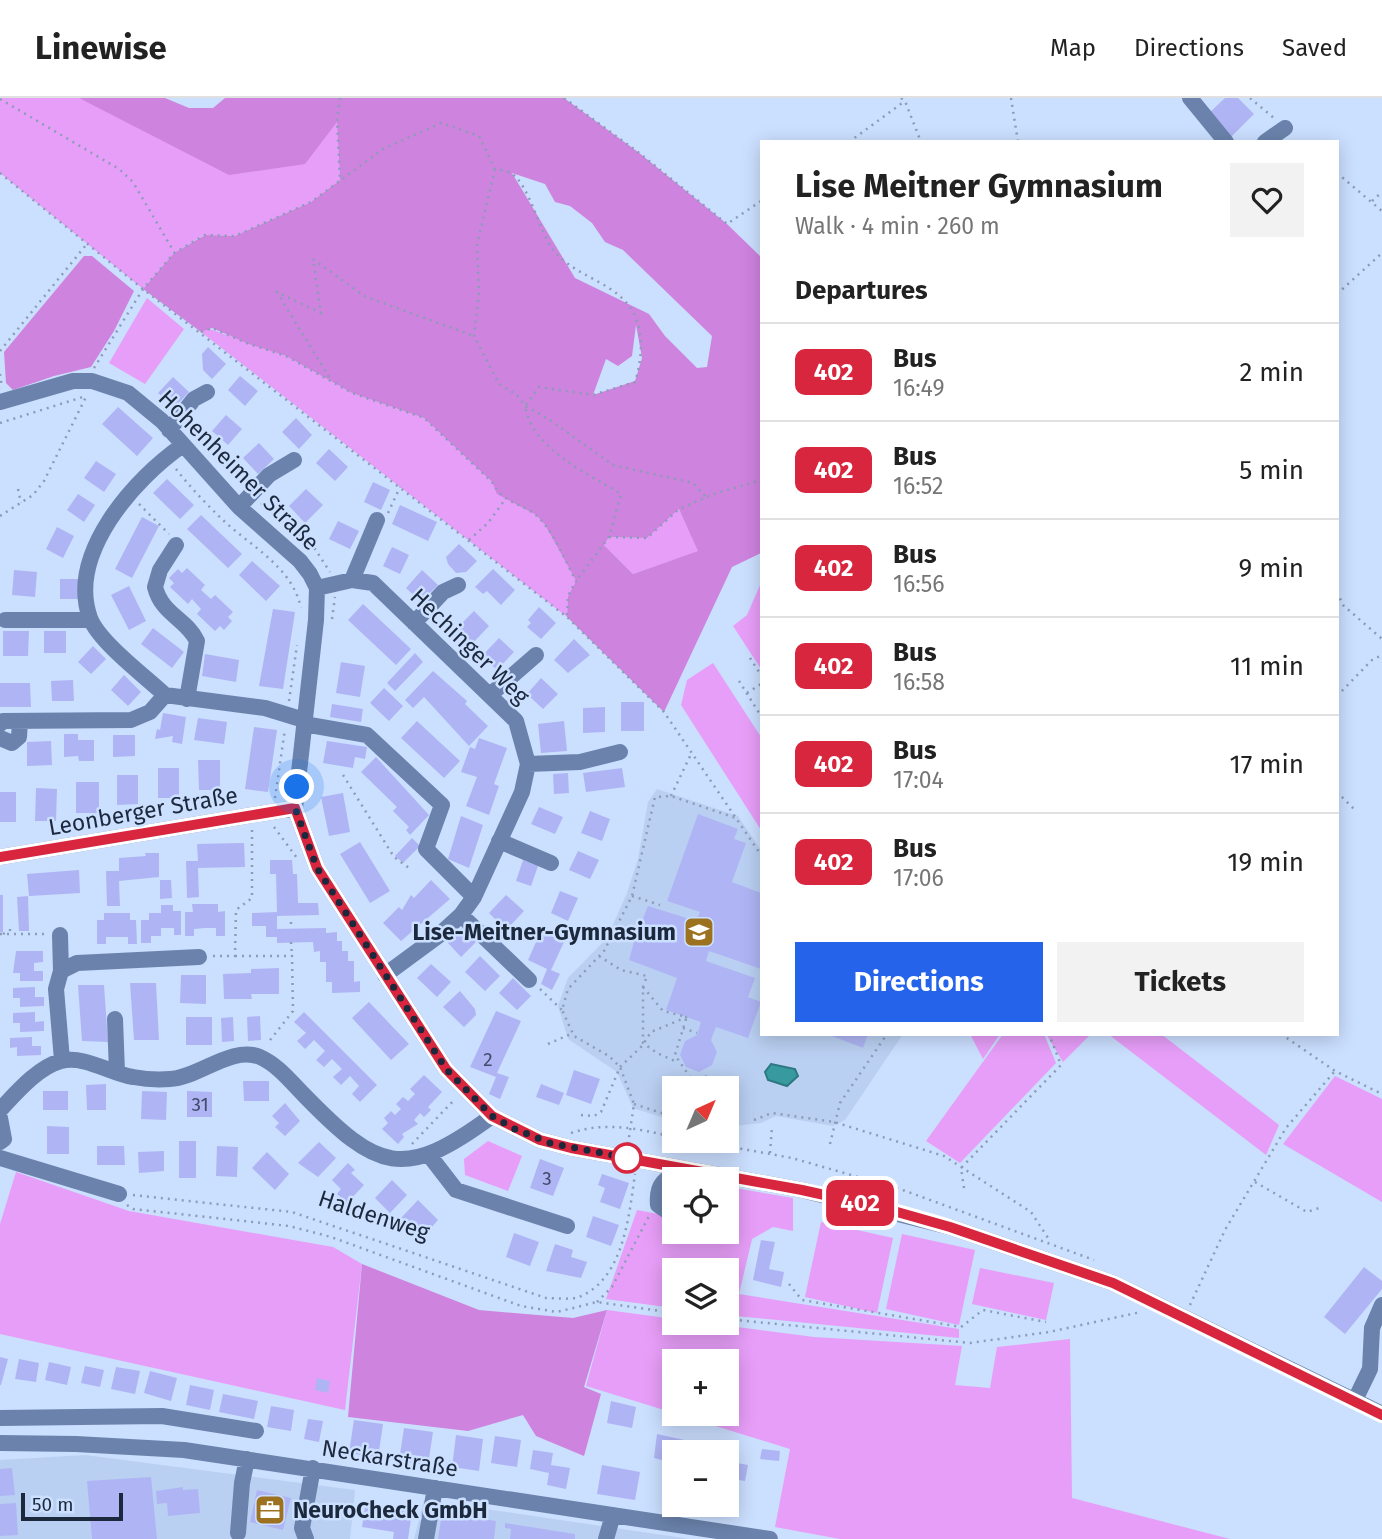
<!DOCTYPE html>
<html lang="en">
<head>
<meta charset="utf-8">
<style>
	:root { --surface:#fff; --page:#f2f2f2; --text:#222; --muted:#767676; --line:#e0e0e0; --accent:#2563eb }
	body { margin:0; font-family:"Fira Sans",sans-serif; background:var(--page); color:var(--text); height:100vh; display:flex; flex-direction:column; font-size:26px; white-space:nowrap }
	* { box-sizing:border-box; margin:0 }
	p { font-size:23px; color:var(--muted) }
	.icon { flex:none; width:38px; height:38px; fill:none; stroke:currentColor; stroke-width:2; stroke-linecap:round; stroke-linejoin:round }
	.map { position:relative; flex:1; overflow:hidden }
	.drawer { position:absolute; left:760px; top:42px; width:579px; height:896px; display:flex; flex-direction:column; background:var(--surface); border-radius:0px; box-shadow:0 4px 18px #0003 }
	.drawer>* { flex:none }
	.badge { padding:0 14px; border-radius:10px; font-size:24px; line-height:46px }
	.needle { width:46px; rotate:44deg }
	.fabs { position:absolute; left:662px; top:978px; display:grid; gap:14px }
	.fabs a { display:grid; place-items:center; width:77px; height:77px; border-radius:0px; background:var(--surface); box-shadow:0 4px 18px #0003; font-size:35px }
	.scale { position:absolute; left:21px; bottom:18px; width:102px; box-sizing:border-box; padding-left:7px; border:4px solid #1c283c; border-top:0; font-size:19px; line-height:24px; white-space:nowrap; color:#1c283c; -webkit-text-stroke:5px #cbdfff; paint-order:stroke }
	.you { position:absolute; width:35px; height:35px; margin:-18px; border:5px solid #fff; border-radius:50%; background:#1a73e8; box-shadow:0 0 0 10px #1a73e833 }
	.map>.badge { position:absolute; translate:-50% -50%; box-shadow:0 0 0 4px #fff }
	h2 { padding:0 35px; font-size:26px; line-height:63px }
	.round { display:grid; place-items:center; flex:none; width:74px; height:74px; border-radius:0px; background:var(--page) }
	.headline { display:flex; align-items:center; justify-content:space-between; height:119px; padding:0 35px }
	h1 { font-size:33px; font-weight:700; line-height:52px }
	.button { display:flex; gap:14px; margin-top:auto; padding:14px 35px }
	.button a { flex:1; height:80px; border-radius:0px; background:var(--accent); color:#fff; font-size:28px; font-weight:700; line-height:80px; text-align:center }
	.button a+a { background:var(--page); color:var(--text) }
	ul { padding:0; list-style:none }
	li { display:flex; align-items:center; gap:21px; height:98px; padding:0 35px; border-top:2px solid var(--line) }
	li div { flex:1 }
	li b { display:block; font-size:26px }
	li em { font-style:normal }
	li .badge { min-width:77px; font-weight:700; text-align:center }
	header { display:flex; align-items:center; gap:42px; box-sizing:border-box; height:98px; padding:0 35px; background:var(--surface); border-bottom:2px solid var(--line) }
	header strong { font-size:33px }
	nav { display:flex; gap:38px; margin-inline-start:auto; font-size:24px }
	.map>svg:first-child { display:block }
</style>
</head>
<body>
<header>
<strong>Linewise</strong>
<nav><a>Map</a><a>Directions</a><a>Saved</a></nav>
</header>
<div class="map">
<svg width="1382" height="1441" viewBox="0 0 1382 1441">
	<rect width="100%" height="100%" fill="#cbdfff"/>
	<path fill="#bad0f2" d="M657,691L738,718L761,752V936H903L845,1022L833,1028L776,1018L761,1025L726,1029V990H674V1023L633,1010L617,974L568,941L558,908L568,880L607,840L627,795L638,761L648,704Z
		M85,1357L355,1392L350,1441H0V1362Z
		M424,1402L690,1441H414Z"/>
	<path fill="#e79ef8" d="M0,0H79L98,8L337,22L340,82L311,104L235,138L204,137L174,155L143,191L0,75Z
		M147,200L184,231L145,286L109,265Z
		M207,230L286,258L352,295L424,320L492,384L498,396L536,417L545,427L576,483L568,498L567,519L201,234Z
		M679,411L699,453L633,476L604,447L609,439L647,440Z
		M761,485V571L733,528L747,517Z
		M713,565L761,639V732L681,607L687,582Z
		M970,936H1000L983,961Z
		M1003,936H1044L1056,965L960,1065L926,1043Z
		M1046,936H1091L1063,964Z
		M1108,936H1161L1279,1027L1266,1057Z
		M1335,978L1382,1001V1104L1283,1046Z
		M488,1043L522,1058L508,1093L465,1077L464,1061Z
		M16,1074L129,1113L333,1149L362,1166L345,1312L0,1236V1126Z
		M735,1090L793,1100V1133L773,1129L752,1141L739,1196L959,1231V1240L726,1217V1172H674V1210L606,1201L637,1112L674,1119V1134H726V1097Z
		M821,1124L893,1140L877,1215L805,1199Z
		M902,1136L975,1152L959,1227L886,1211Z
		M980,1170L1054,1185L1046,1222L972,1206Z
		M607,1212L674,1221V1225H706L814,1239L962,1248L955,1287L990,1290L997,1249L1070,1241L1072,1400L1230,1441H840L775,1429L790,1351L677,1316H726V1264H674V1315L586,1288Z"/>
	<path fill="#ce83df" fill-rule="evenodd" d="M79,0H165L189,10H213L225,0H564L638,54L727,126L761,159V455L732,469L664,614L567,519L568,498L576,483L545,427L536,417L497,396L492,384L424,320L352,295L286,258L249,246L212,230L201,234L143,191L174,155L205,137L235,138L311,104L340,82L337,24L305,66L229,77ZM512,75L545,86L555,104L570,108L592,125L605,144L623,152L712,238L707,269L697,270L665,238L649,216L575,180ZM636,227L642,260L635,283L593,297L606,261L618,268L632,258ZM679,411L698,453L633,476L604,447L609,439L647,440Z
		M84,158H92L134,193L114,233L91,269L54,278L13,292L6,285L4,254Z
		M362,1166L479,1212L573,1220L607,1212L584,1289L601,1296L584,1358L536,1338L523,1317L468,1333L348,1319Z"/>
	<path fill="#369a9f" stroke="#2e7881" stroke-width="2" d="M771,966L795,971L798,978L787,988L768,982L765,974Z"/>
	<path fill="#afb5f4" d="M1225,0H1238L1254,16L1231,39L1208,16Z
		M208,249L226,266L212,281L203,272L202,256Z
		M240,278L258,293L245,308L228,292Z
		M173,279L189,294L174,310L158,295Z
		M118,309L153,340L137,358L102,326Z
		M226,317L242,331L228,347L212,333Z
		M296,320L312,337L299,351L282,334Z
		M259,345L274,361L258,376L243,360Z
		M329,351L348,369L335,383L316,365Z
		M96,363L116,376L104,394L84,380Z
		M167,381L194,407L180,421L153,395Z
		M373,384L390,392L381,412L364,404Z
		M306,391L323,407L305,425L289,408Z
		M78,396L95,407L84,424L67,412Z
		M400,407L437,424L428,443L392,426Z
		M201,417L242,456L228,470L187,431Z
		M142,419L159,428L132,480L115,471Z
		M338,423L359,433L350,451L329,441Z
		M57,429L74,438L63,460L46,451Z
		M459,446L477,463L466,474L456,475L448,466L446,459Z
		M392,449L409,457L400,476L383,468Z
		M252,463L280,488L266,503L239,477Z
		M187,470L205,487L201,492L211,501L215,497L233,514L228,519L232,523L224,532L220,528L215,533L197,516L201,511L192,501L188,506L170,489L174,485L169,480L178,471L182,475Z
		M493,471L515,492L501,507L487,493L483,496L475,489Z
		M14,472L37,474L35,499L12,497Z
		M422,472L438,487L421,504L406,490Z
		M60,481H78V501H60Z
		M129,488L146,523L129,532L111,497Z
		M363,506L411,551L396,567L348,522Z
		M539,509L556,525L541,541L527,529L531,525L528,522Z
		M273,511L295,514L283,591L259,588Z
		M474,513L489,528L470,548L455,532Z
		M153,530L184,554L172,570L141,546Z
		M3,533H29L28,558H3Z
		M44,533H66V555H44Z
		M499,540L514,554L497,572L482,558Z
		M574,541L590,557L568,575L554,562Z
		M93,548L106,561L91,576L78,564Z
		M415,555L423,564L395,593L387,585Z
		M205,556L239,562L236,584L202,578Z
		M341,564L365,568L360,599L336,595Z
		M433,573L467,603L465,606L488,628L469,648L424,599L413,610L405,602Z
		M124,577L141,594L128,608L111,592Z
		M541,580L558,596L543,611L527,596Z
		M73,582L74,603H52L51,583Z
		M0,585H30L31,609H0Z
		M384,590L403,608L389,623L370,605Z
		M621,604H644V633H621Z
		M332,606L363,611L361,624L330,619Z
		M605,609V634L583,635V610Z
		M163,615L186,619L182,646L172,644L173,638L155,641L157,631L160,632Z
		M198,620L227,624L224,646L194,642Z
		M417,623L460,663L444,680L401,640Z
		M564,623L567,653L541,655L538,626Z
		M254,629L277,632L268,694L245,691Z
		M64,636H78V642H94V663H79L78,658L64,659Z
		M113,637H135V658L113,659Z
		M479,640L507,650L494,686L499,688L489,717L466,708L477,679L461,674L470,649L475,651Z
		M51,643L52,667L27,668V644Z
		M327,643L367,649L365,661L355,659L353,670L323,665Z
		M376,659L429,717L410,737L406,732L409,729L393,713L397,709L361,674Z
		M198,662H220V692H199Z
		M158,670H179V700H158Z
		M622,670L625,689L586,694L583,675Z
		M568,675L569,695L554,696L553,676Z
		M117,677H138V706L117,707Z
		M76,684H99V715H76Z
		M36,690L57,691L56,723H35Z
		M0,694H16V724H0Z
		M343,695L350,734L329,738L321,699Z
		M539,709L563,719L555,736L531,726Z
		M590,713L610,721L602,743L581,735Z
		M698,716L738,731L734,741L746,745L732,784L761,795V871L709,853L706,863L755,880L748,899L761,904L748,940L716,929L711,942L717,954L712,967L699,974L686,969L680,957L685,943L697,937L701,924L666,912L677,880L629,862L640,822L642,823L648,808L696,823L700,814L667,803Z
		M461,718L483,727L469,770L448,761Z
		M412,740L420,748L403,765L395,758Z
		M360,744L390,793L370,805L340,756Z
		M244,745L245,769L198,770L199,799L187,800L186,763H198L197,746Z
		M578,753L599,762L590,781L569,772Z
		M145,755H159V779L119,783L120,808H107L106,773H119V760L146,758Z
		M270,762H292L293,776H297L298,805H318L319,817L277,818V831L326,830V835L337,834V843H342V853H348V863H354V884L360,883V894L332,895V884H326V864H320V853L314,854L313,844L277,845V839H266V828H252V815L277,814L276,776H270Z
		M523,762L538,768L531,788L516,783Z
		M79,772L80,795L29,798L27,776Z
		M160,782H171L172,800L160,801Z
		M431,782L450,801L401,843L383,825L399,809L402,812L411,797L414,800Z
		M560,793L578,800L568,823L551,815Z
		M0,797H3V834H0Z
		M506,797L524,813L506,832L489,815Z
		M28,798L29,833H19L17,799Z
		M192,806H218V814L225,813V838H216V830H205L194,831V838H185V814H193Z
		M161,807H173V813H181V837H174V830H161V838H151V845H141V822H149V815H161Z
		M104,815H130V822H136L137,846H128V839H106V846H97V822H104Z
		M462,830L476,844L461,859L448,845Z
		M541,833L564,844L551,872L560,876L552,892L541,886L547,871L528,862Z
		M16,853H43V864L34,865V873H43V883H20V875H13Z
		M480,858L500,878L485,893L465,874Z
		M431,866L451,884L437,899L417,880Z
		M279,870V896H251L252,901H224L223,876L251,875V871Z
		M181,877H206V906L180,905Z
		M513,880L531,898L517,912L499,895Z
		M130,885H156L159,942H134Z
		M78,887H104L108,944L82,943Z
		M35,889V899H44V908L20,909V900H13V890Z
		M460,893L475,911L476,917L464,929L443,909Z
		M369,904L409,946L391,962L352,920Z
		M496,913L521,923L497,975L509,979L500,1001L489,996L496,979L470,969Z
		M35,914V924L44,923V933L20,934V925H13V915Z
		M304,914L377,987L360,1004L352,996L359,988L350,978L341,987L333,979L342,971L332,961L324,969L316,962L325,953L314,942L305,951L297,943L306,935L294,924Z
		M260,918L261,942L248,943L247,919Z
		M186,919H212V947H186Z
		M233,919L234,943L222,944L221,920Z
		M827,936H868L863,950Z
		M32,939V948H41V957L17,958V949L10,950V940Z
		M574,972L600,981L591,1006L566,997Z
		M424,977L442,994L428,1009L431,1012L424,1019L420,1015L414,1022L418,1026L402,1036L404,1039L398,1046L382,1031L388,1025L384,1020L391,1013L395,1017L401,1011L396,1006L403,999L408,1003L415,996L410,991Z
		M243,983H269V1003H244Z
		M106,986V1012H87L86,987Z
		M541,986L564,995L559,1007L536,999Z
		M43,993H68V1012H43Z
		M142,993L167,994L166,1022L141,1021Z
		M187,993L212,994V1019H187Z
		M285,1005L300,1023L285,1038L275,1029L279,1025L272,1018Z
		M47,1028L69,1029V1056H47Z
		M179,1043H196V1080H179Z
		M319,1044L336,1060L318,1079L298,1065Z
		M97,1048H124L125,1067H97Z
		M217,1048L238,1049L237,1079L216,1078Z
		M164,1053V1073L139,1075L138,1054Z
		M267,1054L289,1076L275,1092L252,1070Z
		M540,1061L564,1070L553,1098L530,1090Z
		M348,1065L355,1072L351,1075L364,1087L347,1105L337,1096L341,1091L332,1082Z
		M602,1076L629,1085L620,1111L600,1104L605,1090L598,1087Z
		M392,1082L407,1097L390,1115L375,1100Z
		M418,1102L438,1122L422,1140L401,1120Z
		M593,1118L619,1127L611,1148L586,1139Z
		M514,1135L539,1144L530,1168L506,1159Z
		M761,1142L775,1144L769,1171L784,1174L781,1189L753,1182Z
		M555,1146L573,1152L571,1159L587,1164L581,1180L546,1173Z
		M1364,1169L1382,1183V1191L1345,1236L1324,1219Z
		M0,1259L8,1261L1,1287H0Z
		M19,1261L39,1265L36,1284L15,1281Z
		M49,1264L71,1269L67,1287L45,1282Z
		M85,1268L104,1272L100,1289L81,1285Z
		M116,1269L140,1273L135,1296L111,1291Z
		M150,1273L177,1280L171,1303L144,1295Z
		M317,1280L330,1283L328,1295L315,1292Z
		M190,1287L214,1292L210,1312L186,1307Z
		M223,1296L258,1303L254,1321L219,1314Z
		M611,1303L636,1309L632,1330L607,1325Z
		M271,1308L294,1312L291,1333L267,1329Z
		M308,1321L323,1323L319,1344L304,1341Z
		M354,1322L383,1326L378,1360L349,1355Z
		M404,1330L433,1334L428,1367L399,1363Z
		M657,1336L693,1344L692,1354H674V1365L654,1360Z
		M456,1337L483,1341L479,1373L452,1369Z
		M495,1338L521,1342L517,1369L491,1365Z
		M762,1351L780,1353L779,1363L760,1361Z
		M533,1352L553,1355L551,1367L570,1370L566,1391L547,1387L549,1375L530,1371Z
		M726,1363L748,1367L745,1383L726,1380Z
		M602,1367L640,1374L635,1402L597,1396Z
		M12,1370L15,1397L0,1398V1371Z
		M151,1379L157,1441H92L87,1383Z
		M183,1389V1392L198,1391L200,1415L168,1418L167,1405L157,1406L156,1393Z
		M257,1392L291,1400L283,1432L250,1424Z
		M16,1405L18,1437L0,1438V1406Z
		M365,1409L412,1414L408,1441H393L394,1434L362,1429Z
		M442,1415L496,1423L494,1441H438Z
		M505,1425L575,1436V1441H510L511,1431L505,1430Z"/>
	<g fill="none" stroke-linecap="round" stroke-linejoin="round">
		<path stroke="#8b9cb7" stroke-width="2.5" stroke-dasharray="2 5" stroke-linecap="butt" d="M340,0L337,22L340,82
			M564,0L638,54L727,126L761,103
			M901,0L905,3L921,44
			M1011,0L1018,44
			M1250,0L1275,21
			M0,1L119,71L133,84L174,154
			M849,44L905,3
			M495,71L477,147L479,196L474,238L499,286L517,297L525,308L550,322L613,367L693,385L706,399
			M0,75L143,191L567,519L664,614L761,757
			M1337,75L1382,113
			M1372,103L1382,94
			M1337,196L1382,155
			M201,234L212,230L249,246L286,258L352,295L424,320L492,384C503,407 523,404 539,420C555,436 565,463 576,483L568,498L567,519
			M0,253L86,147
			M94,270L143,191L174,155L205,137L235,138L311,104L383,51L441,25L479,38L495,71C500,72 507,73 511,75C530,87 539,135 555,154C577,180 619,185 634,216C644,237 642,262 635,284L593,297L539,289L525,308C532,351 587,375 621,396L609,439L576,483
			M0,276L2,290
			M329,279L277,194L321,215L313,161L364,198L474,238
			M0,325L86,298
			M200,342L241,385
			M176,371C190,389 207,407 224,423C252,449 292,469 301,510
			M18,391L21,405
			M261,405L313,448L330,474
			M139,406L169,436
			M388,415L400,389
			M0,418L33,397L44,383L87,297
			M609,439L647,440L679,411L714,396L761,382
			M469,442L488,425L504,403
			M1337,494L1343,507L1382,541
			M332,521L335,499
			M750,560L761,577
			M739,583L761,618
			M747,595L761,586
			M1337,598L1372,562L1382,557
			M289,603L297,547
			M343,677L394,759L409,770
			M1337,694L1354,711
			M671,698L692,654
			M275,700L285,631
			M274,729L297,760
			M632,798L660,807
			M291,824V831
			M0,836H46
			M3,836L10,832V829
			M291,844L292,858
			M213,858H235L236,812L252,800V732
			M235,858H292L293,913L267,946
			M599,858L621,872L647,878L643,889V945L657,955L677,964
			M643,889L663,913L687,919
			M540,891L562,912
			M686,921L675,957L692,982V990
			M683,930L697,935
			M919,936L923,939
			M1281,936L1335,973L1382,996
			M548,946L573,935
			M692,984L707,978
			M634,1006L674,1019
			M581,1017L594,1018L601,1014L620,969L642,948L651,934L687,919
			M754,1022L772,1015L834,1024L944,1058L1031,1114L1050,1143
			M730,1025L731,1048
			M571,1035C607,1023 638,1031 674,1039
			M699,1043L792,1060L900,1091L1094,1162
			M412,1046L455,1001
			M628,1046L634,1006L620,969L609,958L574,938L562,912L568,891L604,853L632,798L655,699L671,698L736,720
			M830,1046L840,1005L887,936
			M770,1055L772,1029
			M1255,1084L1307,1114L1319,1110
			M964,1090L961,1070L1061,967L1049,936
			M133,1097L292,1114L546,1200C555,1200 570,1202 579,1199C624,1181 629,1117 635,1076
			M127,1107L133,1111L289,1128L331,1139L521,1208L557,1214L597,1204L674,1215
			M789,1186L802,1202L961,1229L983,1212L1046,1224
			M597,1204L612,1189L649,1118
			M1190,1207L1225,1132L1286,1030L1335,973
			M726,1221L970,1245L1049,1234L1141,1214"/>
		<path stroke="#6b83ac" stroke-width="16" d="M1190,0L1226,44
			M1265,44L1285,30
			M0,304L73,283H92L128,295L162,323L239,409L300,463L310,476L317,490L316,522L295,710L317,770L446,971L492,1018L540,1042L571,1050L802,1092L950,1129L1113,1185L1382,1316
			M169,332L194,301L207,294
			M239,409L269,377L294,362
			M176,447L160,472L155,489C162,517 187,521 197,543L187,601
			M352,482L377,422
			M317,490L352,482L373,485L516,623L528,666L522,694L474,799L461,817L438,838L385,877
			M5,522H90
			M414,525L443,494L458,487
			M165,597C146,579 99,544 90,520C67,456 134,381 183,347
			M490,597L536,557
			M0,626L3,623L131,622L150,614L165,597L265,610L304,622
			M304,626L367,637L442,707L426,751L474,799
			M0,640L12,645L19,639L20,623
			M528,666L580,664L620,654
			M499,743L551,765
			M0,759L295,710
			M461,817L529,882
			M60,837L61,873
			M115,921L117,974
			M62,962L56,891L61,873L77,865L199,859
			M0,1012C16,995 38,969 61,963C85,957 111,976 133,979C144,981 158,982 170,981C198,980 232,947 260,959C278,967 291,984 304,997C377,1072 403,1084 492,1018
			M0,1020L4,1041L0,1044
			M429,1057L456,1092L567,1128
			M0,1060L119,1096
			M674,1118L658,1107C656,1085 665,1080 684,1071
			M1355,1302L1370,1271L1372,1230L1382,1207
			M0,1320L162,1318L256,1333
			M0,1345L76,1346L184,1352L770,1441
			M238,1435L242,1385L247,1361
			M306,1441L302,1430L313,1370
			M426,1441L435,1390
			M606,1441L613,1417"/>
	</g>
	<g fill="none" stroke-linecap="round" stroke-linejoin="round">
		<g stroke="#fff" stroke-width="16">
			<path id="line" d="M0,759L295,710L317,770L446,971L492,1018L540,1042L571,1050L802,1092L883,1110L950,1129L1113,1185L1382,1317"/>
		</g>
		<use href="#line" stroke="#d7263d" stroke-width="10"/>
		<path stroke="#1c283c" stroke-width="7" stroke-dasharray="0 12.6" d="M297,689L295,710L317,770L446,971L492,1018L515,1031L550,1045L627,1060"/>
	</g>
	<defs>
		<g id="school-square" transform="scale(1.575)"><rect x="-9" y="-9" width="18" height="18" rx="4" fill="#9c7220" stroke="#cbdfff"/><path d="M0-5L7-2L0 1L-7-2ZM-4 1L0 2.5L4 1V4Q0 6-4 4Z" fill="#fff"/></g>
		<g id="office-square" transform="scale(1.575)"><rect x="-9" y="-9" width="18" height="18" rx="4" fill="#9c7220" stroke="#cbdfff"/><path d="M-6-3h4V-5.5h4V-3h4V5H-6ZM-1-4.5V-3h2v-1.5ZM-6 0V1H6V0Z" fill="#fff"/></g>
	</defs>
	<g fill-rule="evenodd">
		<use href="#school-square" x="699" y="834"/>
		<use href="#office-square" x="270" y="1412"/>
	</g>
	<circle fill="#fff" stroke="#d7263d" stroke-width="3.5" cx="627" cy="1060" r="14"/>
	<g text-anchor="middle" stroke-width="5" stroke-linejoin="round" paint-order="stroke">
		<g font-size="19" fill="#414b6a">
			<text x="488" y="968">2</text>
			<text x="200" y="1013">31</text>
			<text x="547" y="1087">3</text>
		</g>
		<g font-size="23" fill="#1c283c" stroke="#cbdfff">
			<text transform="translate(239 372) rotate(45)" y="8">Hohenheimer Straße</text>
			<text transform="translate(470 548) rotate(44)" y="8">Hechinger Weg</text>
			<text transform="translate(143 713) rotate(-10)" y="8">Leonberger Straße</text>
			<text transform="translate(374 1117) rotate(18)" y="8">Haldenweg</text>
			<text transform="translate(390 1360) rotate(9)" y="8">Neckarstraße</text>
		</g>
		<g font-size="23" font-weight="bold" fill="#1c283c" stroke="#cbdfff" text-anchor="end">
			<text x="676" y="842">Lise-Meitner-Gymnasium</text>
			<text x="293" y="1420" text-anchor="start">NeuroCheck GmbH</text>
		</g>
	</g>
</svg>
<div class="fabs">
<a><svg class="needle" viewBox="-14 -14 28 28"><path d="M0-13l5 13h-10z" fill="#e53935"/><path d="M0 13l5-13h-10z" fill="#767676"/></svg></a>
<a><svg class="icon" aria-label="locate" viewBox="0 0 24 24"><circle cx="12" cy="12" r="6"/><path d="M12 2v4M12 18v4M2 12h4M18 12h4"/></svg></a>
<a><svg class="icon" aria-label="layers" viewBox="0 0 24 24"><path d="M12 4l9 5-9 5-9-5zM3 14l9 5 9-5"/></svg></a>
<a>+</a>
<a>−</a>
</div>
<div class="scale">50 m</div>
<div class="you" style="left:297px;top:689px"></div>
<b class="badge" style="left:860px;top:1105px;background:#d7263d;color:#fff">402</b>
<section class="drawer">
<div class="headline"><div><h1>Lise Meitner Gymnasium</h1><p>Walk · 4 min · 260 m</p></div><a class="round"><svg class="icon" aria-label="heart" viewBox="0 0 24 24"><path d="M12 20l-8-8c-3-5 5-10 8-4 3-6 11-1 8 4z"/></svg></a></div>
<h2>Departures</h2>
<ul>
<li><span class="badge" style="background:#d7263d;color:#fff">402</span><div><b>Bus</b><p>16:49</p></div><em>2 min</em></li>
<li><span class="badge" style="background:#d7263d;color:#fff">402</span><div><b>Bus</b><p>16:52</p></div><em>5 min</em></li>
<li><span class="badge" style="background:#d7263d;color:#fff">402</span><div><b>Bus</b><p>16:56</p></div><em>9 min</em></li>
<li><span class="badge" style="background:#d7263d;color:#fff">402</span><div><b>Bus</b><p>16:58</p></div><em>11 min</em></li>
<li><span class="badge" style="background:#d7263d;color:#fff">402</span><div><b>Bus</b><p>17:04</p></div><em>17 min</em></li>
<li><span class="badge" style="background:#d7263d;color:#fff">402</span><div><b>Bus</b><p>17:06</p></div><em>19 min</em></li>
</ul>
<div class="button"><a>Directions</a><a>Tickets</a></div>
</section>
</div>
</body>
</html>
